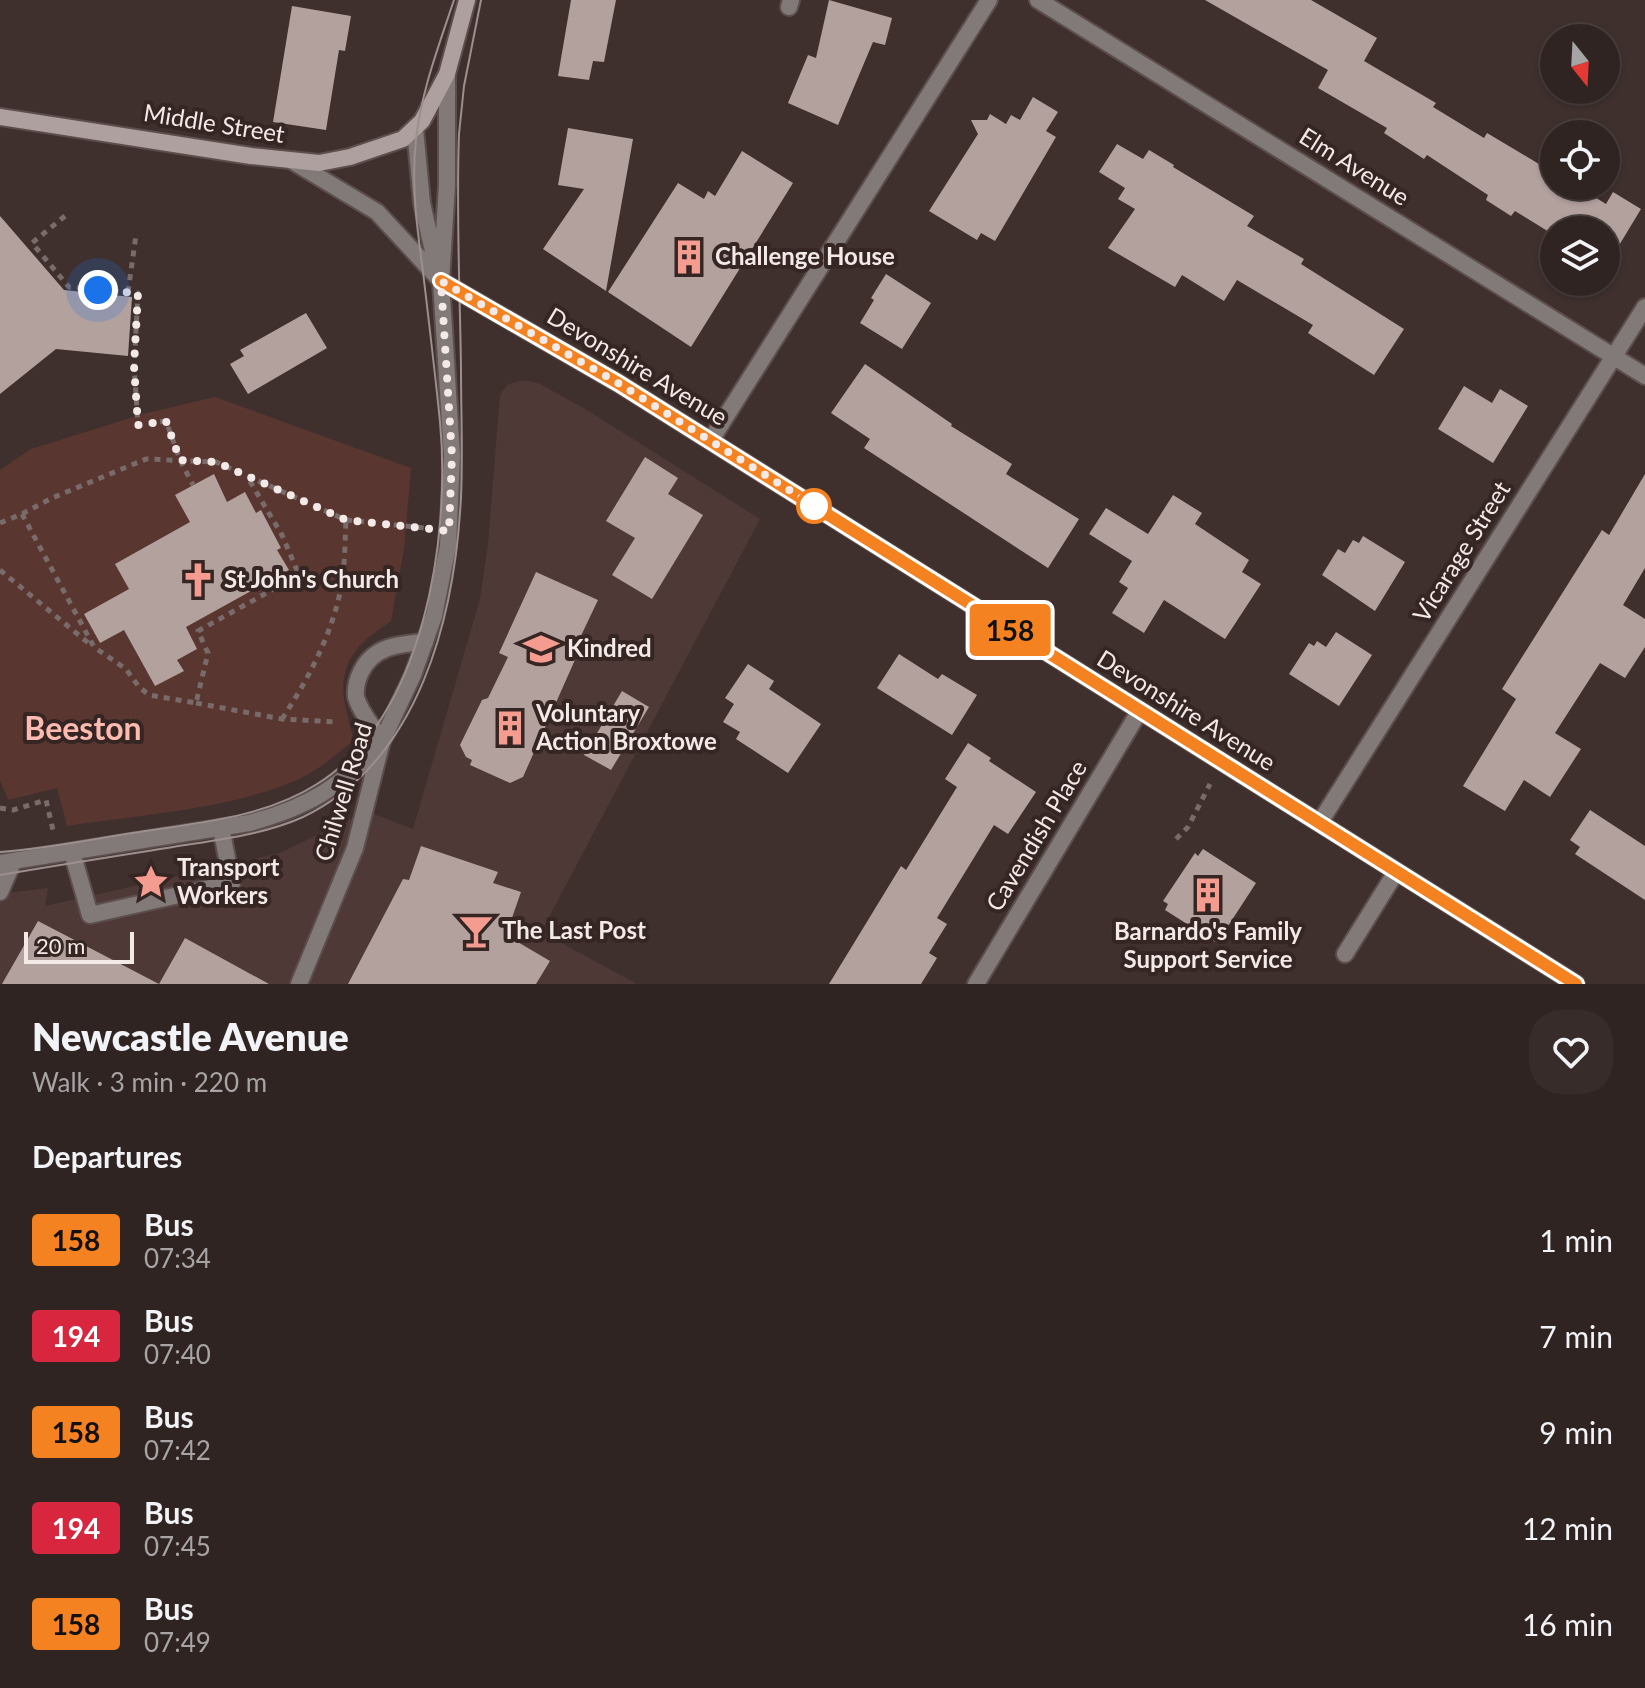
<!DOCTYPE html>
<html lang="en">
<head>
<meta charset="utf-8">
<style>
	:root { --surface:#2f2422; --page:#372c2a; --text:#f1f3f6; --muted:#a7a4a5; --line:#4a4140 }
	body { margin:0; font-family:Lato,sans-serif; background:var(--page); color:var(--text); height:100vh; display:flex; flex-direction:column; font-size:30px; white-space:nowrap }
	* { box-sizing:border-box; margin:0 }
	p { font-size:26px; color:var(--muted) }
	.icon { flex:none; width:44px; height:44px; fill:none; stroke:currentColor; stroke-width:2; stroke-linecap:round; stroke-linejoin:round }
	.map { position:relative; height:984px; overflow:hidden }
	.panel { display:flex; flex-direction:column; background:var(--surface); flex:1 }
	.panel>* { flex:none }
	.badge { padding:0 16px; border-radius:6px; font-size:28px; line-height:52px }
	.needle { width:52px; rotate:162deg }
	.controls { position:absolute; left:1540px; top:24px; display:grid; gap:16px }
	.controls a { display:grid; place-items:center; width:80px; height:80px; border-radius:50%; background:var(--surface); box-shadow:0 2px 6px #0004,0 0 0 2px var(--line); font-size:40px }
	.scale { position:absolute; left:24px; bottom:20px; width:110px; box-sizing:border-box; padding-left:8px; border:4px solid #f3e9e7; border-top:0; font-size:22px; line-height:28px; white-space:nowrap; color:#f3e9e7; -webkit-text-stroke:6px #352624; paint-order:stroke }
	.you { position:absolute; width:40px; height:40px; margin:-20px; border:6px solid #fff; border-radius:50%; background:#1a73e8; box-shadow:0 0 0 12px #1a73e833 }
	.map>.badge { position:absolute; translate:-50% -50%; box-shadow:0 0 0 4px #fff }
	h2 { padding:0 32px; font-size:30px; line-height:72px }
	.round { display:grid; place-items:center; flex:none; width:84px; height:84px; border-radius:32px; background:var(--page) }
	.summary { display:flex; align-items:center; justify-content:space-between; height:136px; padding:0 32px }
	h1 { font-size:38px; font-weight:800; line-height:60px }
	ul { padding:0; list-style:none }
	li { display:flex; align-items:center; gap:24px; height:96px; padding:0 32px }
	li div { flex:1 }
	li b { display:block; font-size:30px }
	li em { font-style:normal }
	li .badge { min-width:88px; font-weight:700; text-align:center }
	.map>svg:first-child { display:block }
</style>
</head>
<body>
<div class="map">
<svg width="1645" height="984" viewBox="0 0 1645 984">
	<rect width="100%" height="100%" fill="#3f302e"/>
	<path fill="#4e3936" d="M519,381H529L540,384L587,410L760,519L541,932L637,984H0V894L48,888L45,906L245,861L280,853L366,811L413,829L480,599L488,544L500,395L507,385Z"/>
	<path fill="#5a3631" d="M215,397L411,468L404,549L391,621C356,645 336,664 346,709C349,719 350,730 354,740C337,754 320,769 299,779C234,809 138,815 67,826L57,788L8,800L0,780V470L31,449L143,414Z"/>
	<path fill="#b3a19e" d="M571,0H616L604,62L593,61L589,80L558,76Z
		M829,0L892,18L885,45L873,42L838,125L788,103L808,55L816,58Z
		M1205,0H1311L1377,38L1364,61L1436,103L1433,107L1484,138L1487,133L1554,173V186H1577L1606,204L1613,192L1641,209L1606,267V230H1554V235L1515,211L1511,216L1486,200L1488,195L1427,155L1424,159L1384,133L1387,128L1318,88L1328,70Z
		M292,6L351,16L345,51L339,50L326,130L273,122Z
		M1033,97L1058,112L1046,131L1056,137L995,241L981,233L977,240L929,211L978,134L971,120H987L990,114L1006,124L1011,115L1020,120Z
		M568,128L633,139L606,291L543,249L584,189L558,185Z
		M1117,144L1143,159L1149,150L1174,165L1173,167L1254,216L1247,226L1304,259L1301,264L1404,329L1374,375L1308,333L1313,325L1237,280L1224,301L1182,275L1175,287L1108,248L1135,209L1118,199L1125,188L1099,172Z
		M742,151L793,183L691,347L608,292L678,183L704,199L708,191L715,196Z
		M0,216L64,290L132,297L128,356L56,349L0,394Z
		M886,274L931,303L902,349L860,323L874,300L871,298Z
		M306,313L327,348L248,394L230,364L244,356L240,350Z
		M865,364L952,424L951,426L1012,464L1006,474L1079,519L1048,568L864,448L870,439L831,413Z
		M1464,386L1492,403L1500,389L1528,406L1493,463L1438,429Z
		M645,457L678,478L668,494L703,515L652,599L612,575L635,538L606,521Z
		M214,474L227,502L245,492L256,513L261,510L281,548L277,550L289,570L186,627L197,649L177,660L184,671L155,686L124,630L100,643L84,614L129,589L115,564L190,522L175,495Z
		M1645,474V568L1623,605L1645,619V647L1625,678L1600,663L1555,733L1581,749L1550,797L1524,780L1505,811L1463,786L1516,699L1502,689L1602,530L1609,535Z
		M1173,495L1202,513L1195,524L1249,560L1242,572L1261,584L1225,639L1164,600L1144,633L1112,613L1128,588L1119,582L1132,561L1089,534L1106,508L1148,534Z
		M1363,536L1405,562L1375,611L1322,575L1338,549L1345,553L1353,540L1359,543Z
		M536,572L598,600L578,642L582,644L523,777L510,783L470,765L472,760L466,757L460,745L482,700L488,698L508,657L499,653Z
		M1336,632L1372,655L1339,706L1289,674L1309,643L1314,646L1317,641L1326,647Z
		M899,654L938,679L942,674L977,695L952,735L877,688Z
		M748,664L774,681L769,689L821,724L788,773L736,739L740,732L723,722L734,704L725,698Z
		M622,691L649,707L611,770L584,755Z
		M968,743L991,758L989,761L1036,792L1008,834L994,825L937,918L947,924L929,953L937,958L921,984H829L901,866L906,870L957,787L945,779Z
		M1590,810L1645,846V900L1575,854L1580,847L1570,840Z
		M421,846L498,872L493,883L521,892L506,935L550,961L536,984H348L403,879L409,880Z
		M1203,849L1256,883L1217,943L1165,910L1168,904L1163,901L1195,853L1198,856Z
		M38,921L159,984L185,938L269,984H2Z"/>
	<g fill="none" stroke-linecap="round" stroke-linejoin="round">
		<g stroke="#5c4e4c" stroke-width="20">
			<path id="lane" d="M72,852L90,915L232,883L221,828
				M0,863L249,823C306,808 344,786 382,741C374,728 360,712 356,697C355,688 357,680 361,672C373,646 399,644 425,642
				M1345,954L1396,872"/>
		</g>
		<g stroke="#5c4e4c" stroke-width="20">
			<path id="street" d="M1038,0L1645,376
				M789,7L791,0
				M415,129L422,203L436,264
				M292,161L377,212L441,281L618,383L1576,984
				M711,440L989,0
				M1320,822L1645,307
				M0,892L13,862
				M299,984L355,848L382,741L413,675L434,616L448,546L452,456L441,281L447,185V74
				M976,984L1139,712"/>
		</g>
		<g stroke="#5c4e4c" stroke-width="20">
			<path id="secondary" d="M0,117L251,156L319,163L350,157L403,139L422,121L447,74L467,0"/>
		</g>
		<path stroke="#796b69" stroke-width="5" stroke-dasharray="6 6" stroke-linecap="butt" d="M65,216L32,243L69,287L138,293L134,366L138,425L166,421L180,460L193,485
			M128,292L136,235
			M22,514L94,647L126,669L139,687L149,695L196,703L208,653L198,631L299,575L282,535L248,478
			M0,523L22,514L52,498L146,459L216,462L346,520L425,528
			M0,570L92,646
			M196,703L282,719L338,722
			M282,719C309,678 334,631 342,582C345,562 345,540 346,520
			M0,808L13,810L46,800L53,830
			M1176,839L1188,827L1210,784"/>
		<use href="#lane" stroke="#827a78" stroke-width="16"/>
		<use href="#street" stroke="#827a78" stroke-width="16"/>
		<use href="#secondary" stroke="#ada09e" stroke-width="16"/>
		<path stroke="#9c8f8d" stroke-width="2" d="M0,852C44,849 88,840 132,833C194,823 262,819 317,784C424,718 451,538 440,422C435,372 429,322 423,272C417,228 411,184 416,140C421,92 439,45 454,0
			M0,875C58,865 116,856 173,847C216,840 263,835 303,817C420,761 455,616 461,497C463,455 461,412 461,370C460,291 456,212 459,134L464,86L481,0"/>
	</g>
	<g fill="none" stroke-linecap="round" stroke-linejoin="round">
		<g stroke="#fff" stroke-width="18">
			<path id="line" d="M441,281L618,383L1576,984"/>
		</g>
		<use href="#line" stroke="#f58220" stroke-width="12"/>
		<path stroke="#f3e9e7" stroke-width="8" stroke-dasharray="0 14.4" d="M98,290L138,293L134,366L138,425L166,421L180,460L216,462L346,520L449,531L452,456L441,281L618,383L818,508L814,506"/>
	</g>
	<defs>
		<g id="building-bare" transform="scale(2.76)"><path d="M-4-6H4V6H1V3H-1V6H-4ZM-2.5-4.3h1.7v1.8h-1.7ZM.8-4.3h1.7v1.8H.8ZM-2.5-1h1.7V.8h-1.7ZM.8-1h1.7V.8H.8Z" fill="#f59c91" stroke="#352624" stroke-width="2.5" paint-order="stroke"/></g>
		<g id="church-bare" transform="scale(2.76)"><path d="M-1.2-6h2.4v3.5h3.3v2.4h-3.3V6h-2.4V-.1h-3.3v-2.4h3.3Z" fill="#f59c91" stroke="#352624" stroke-width="2.5" paint-order="stroke"/></g>
		<g id="school-bare" transform="scale(2.76)"><path d="M0-5L7-2L0 1L-7-2ZM-4 1L0 2.5L4 1V4Q0 6-4 4Z" fill="#f59c91" stroke="#352624" stroke-width="2.5" paint-order="stroke"/></g>
		<g id="sight-bare" transform="scale(2.76)"><path d="M0-6L1.8-2.2L6-1.7L2.9 1.2L3.7 5.4L0 3.3L-3.7 5.4L-2.9 1.2L-6-1.7L-1.8-2.2Z" fill="#f59c91" stroke="#352624" stroke-width="2.5" paint-order="stroke"/></g>
		<g id="bar-bare" transform="scale(2.76)"><path d="M-6-5H6L.8 .8V4.5H3.5V6h-7V4.5H-.8V.8Z" fill="#f59c91" stroke="#352624" stroke-width="2.5" paint-order="stroke"/></g>
	</defs>
	<g fill-rule="evenodd">
		<use href="#building-bare" x="689" y="257"/>
		<use href="#church-bare" x="198" y="580"/>
		<use href="#school-bare" x="541" y="649"/>
		<use href="#building-bare" x="510" y="728"/>
		<use href="#sight-bare" x="151" y="882"/>
		<use href="#building-bare" x="1208" y="895"/>
		<use href="#bar-bare" x="476" y="931"/>
	</g>
	<circle fill="#fff" stroke="#f58220" stroke-width="4" cx="814" cy="506" r="16"/>
	<g text-anchor="middle" stroke-width="8" stroke-linejoin="round" paint-order="stroke">
		<g font-size="24" fill="#f3e9e7" stroke="#352624">
			<text transform="translate(214 124) rotate(9)" y="8">Middle Street</text>
			<text transform="translate(1354 167) rotate(32)" y="8">Elm Avenue</text>
			<text transform="translate(637 367) rotate(31)" y="8">Devonshire Avenue</text>
			<text transform="translate(1462 552) rotate(-58)" y="8">Vicarage Street</text>
			<text transform="translate(1186 711) rotate(32)" y="8">Devonshire Avenue</text>
			<text transform="translate(344 792) rotate(-73)" y="8">Chilwell Road</text>
			<text transform="translate(1037 836) rotate(-59)" y="8">Cavendish Place</text>
		</g>
		<g font-size="24" font-weight="bold" fill="#f3e9e7" stroke="#352624" text-anchor="start">
			<text x="715" y="265">Challenge House</text>
			<text x="224" y="588">St John's Church</text>
			<text x="567" y="657">Kindred</text>
			<text x="536" y="722">Voluntary<tspan x="536" dy="28">Action Broxtowe</tspan></text>
			<text x="177" y="876">Transport<tspan x="177" dy="28">Workers</tspan></text>
			<text x="502" y="939">The Last Post</text>
			<text x="1208" y="940" text-anchor="middle">Barnardo's Family<tspan x="1208" dy="28">Support Service</tspan></text>
		</g>
		<g font-size="32" font-weight="bold" fill="#fdbab0" stroke="#352624">
			<text x="83" y="740">Beeston</text>
		</g>
	</g>
</svg>
<div class="controls">
<a><svg class="needle" viewBox="-14 -14 28 28"><path d="M0-13l5 13h-10z" fill="#e53935"/><path d="M0 13l5-13h-10z" fill="#a7a4a5"/></svg></a>
<a><svg class="icon" aria-label="locate" viewBox="0 0 24 24"><circle cx="12" cy="12" r="6"/><path d="M12 2v4M12 18v4M2 12h4M18 12h4"/></svg></a>
<a><svg class="icon" aria-label="layers" viewBox="0 0 24 24"><path d="M12 4l9 5-9 5-9-5zM3 14l9 5 9-5"/></svg></a>
</div>
<div class="scale">20 m</div>
<div class="you" style="left:98px;top:290px"></div>
<b class="badge" style="left:1010px;top:630px;background:#f58220;color:#111">158</b>
</div>
<section class="panel">
<div class="summary"><div><h1>Newcastle Avenue</h1><p>Walk · 3 min · 220 m</p></div><a class="round"><svg class="icon" aria-label="heart" viewBox="0 0 24 24"><path d="M12 20l-8-8c-3-5 5-10 8-4 3-6 11-1 8 4z"/></svg></a></div>
<h2>Departures</h2>
<ul>
<li><span class="badge" style="background:#f58220;color:#111">158</span><div><b>Bus</b><p>07:34</p></div><em>1 min</em></li>
<li><span class="badge" style="background:#d7263d;color:#fff">194</span><div><b>Bus</b><p>07:40</p></div><em>7 min</em></li>
<li><span class="badge" style="background:#f58220;color:#111">158</span><div><b>Bus</b><p>07:42</p></div><em>9 min</em></li>
<li><span class="badge" style="background:#d7263d;color:#fff">194</span><div><b>Bus</b><p>07:45</p></div><em>12 min</em></li>
<li><span class="badge" style="background:#f58220;color:#111">158</span><div><b>Bus</b><p>07:49</p></div><em>16 min</em></li>
</ul>
</section>
</body>
</html>
